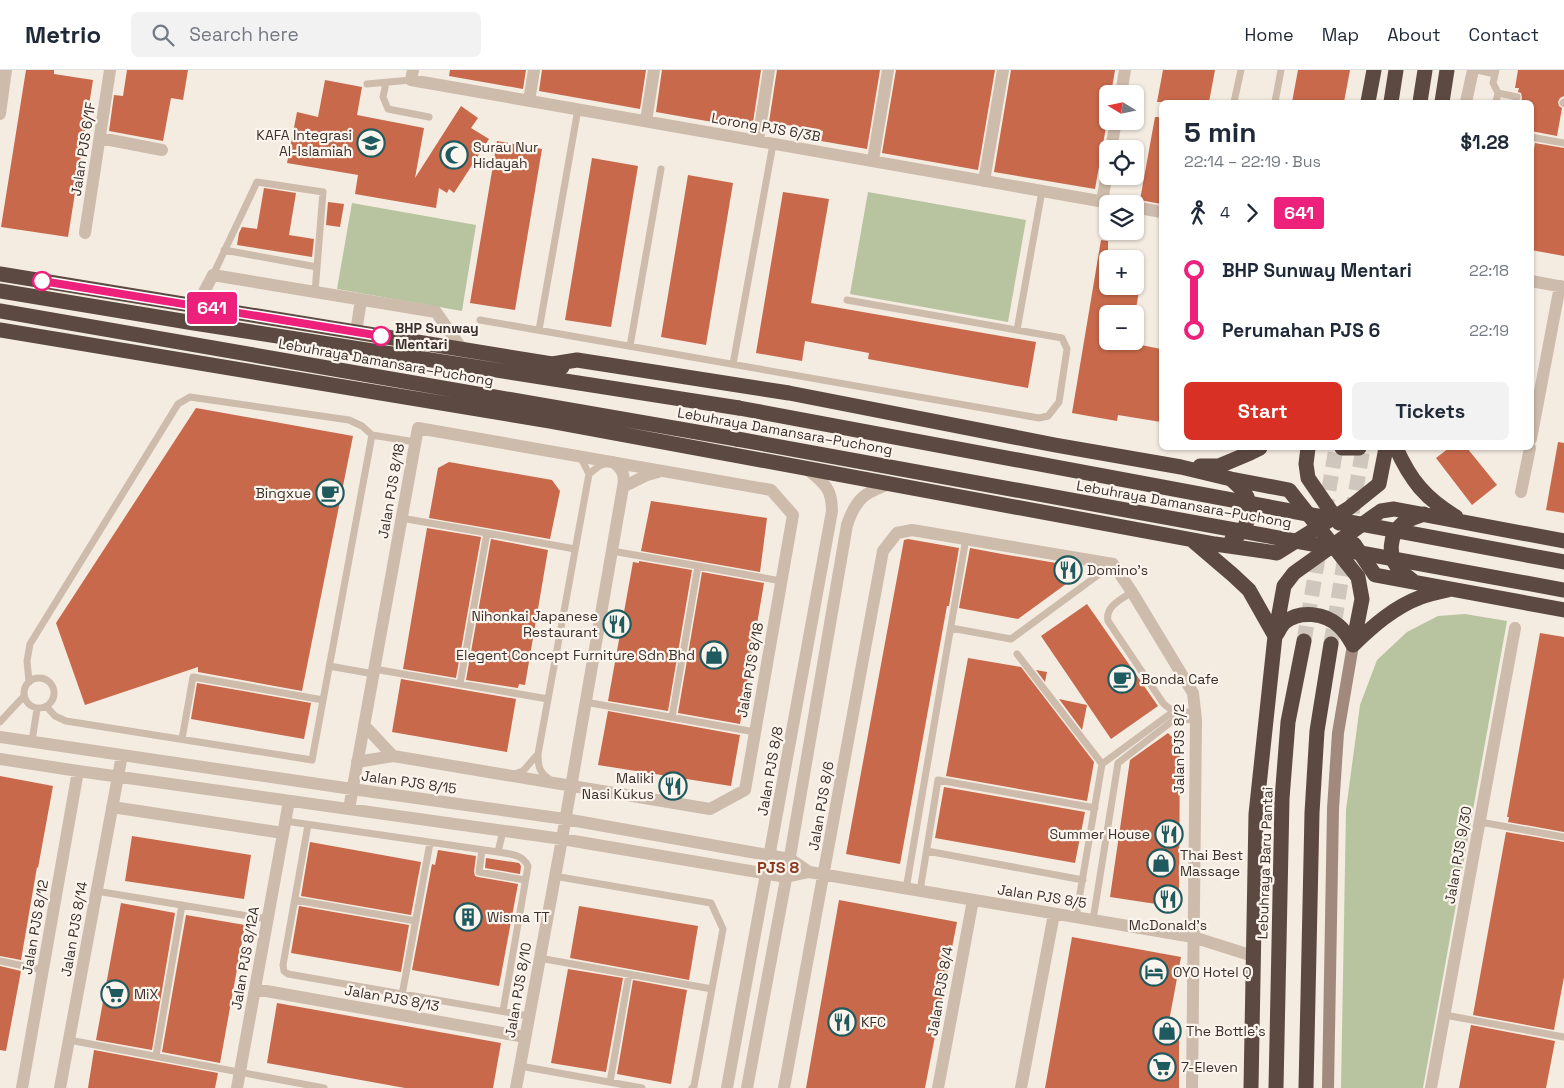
<!DOCTYPE html>
<html lang="en">
<head>
<meta charset="utf-8">
<style>
	:root { --surface:#fff; --page:#f2f2f3; --text:#1f2937; --muted:#747a83; --line:#e0e1e3; --accent:#d93025 }
	body { margin:0; font-family:"Space Grotesk",sans-serif; background:var(--page); color:var(--text); height:100vh; display:flex; flex-direction:column; font-size:19px; white-space:nowrap }
	* { box-sizing:border-box; margin:0 }
	p { font-size:16px; color:var(--muted) }
	.icon { flex:none; width:28px; height:28px; fill:none; stroke:currentColor; stroke-width:2; stroke-linecap:round; stroke-linejoin:round }
	.map { position:relative; flex:1; overflow:hidden }
	.side { position:absolute; left:1159px; top:30px; width:375px; height:350px; display:flex; flex-direction:column; background:var(--surface); border-radius:8px; box-shadow:0 1px 4px #0004 }
	.side>* { flex:none }
	.badge { padding:0 10px; border-radius:4px; font-size:18px; line-height:32px }
	.needle { width:32px; rotate:280deg }
	.controls { position:absolute; left:1099px; top:15px; display:grid; gap:10px }
	.controls a { display:grid; place-items:center; width:45px; height:45px; border-radius:8px; background:var(--surface); box-shadow:0 1px 4px #0004; font-size:25px }
	.map>.badge { position:absolute; translate:-50% -50%; box-shadow:0 0 0 2px #fff }
	.legs { display:flex; align-items:center; gap:8px; height:55px; padding:0 25px; font-size:16px }
	.legs p { margin-inline-start:auto }
	.headline { display:flex; align-items:center; justify-content:space-between; height:85px; padding:0 25px }
	h1 { font-size:28px; font-weight:700; line-height:38px }
	.action { display:flex; gap:10px; margin-top:auto; padding:10px 25px }
	.action a { flex:1; height:58px; border-radius:8px; background:var(--accent); color:#fff; font-size:20px; font-weight:700; line-height:58px; text-align:center }
	.action a+a { background:var(--page); color:var(--text) }
	ul { padding:0 25px; list-style:none }
	li { display:flex; align-items:center; gap:18px; height:60px; font-size:19px }
	li i { display:grid; place-items:center; width:8px; height:100%; margin:0 6px; background:currentColor }
	li i::after { content:''; width:12px; height:12px; margin:-6px; border:4px solid; border-radius:50%; background:var(--surface) }
	li p { margin-inline-start:auto }
	li:first-child i { background:linear-gradient(#0000 50%,currentColor 0) }
	li:last-child i { background:linear-gradient(currentColor 50%,#0000 0) }
	header { display:flex; align-items:center; gap:30px; box-sizing:border-box; height:70px; padding:0 25px; background:var(--surface); border-bottom:1px solid var(--line) }
	header strong { font-size:24px }
	nav { display:flex; gap:28px; margin-inline-start:auto; font-size:18px }
	.search { width:350px; height:45px; background:var(--page); display:flex; align-items:center; gap:12px; box-sizing:border-box; padding:0 18px; border-radius:8px; color:var(--muted); font-size:19px }
	.map>svg:first-child { display:block }
</style>
</head>
<body>
<header>
<strong>Metrio</strong>
<div class="search"><svg class="icon" aria-label="search" viewBox="0 0 24 24"><circle cx="10" cy="10" r="6"/><path d="M15 15l6 6"/></svg>Search here</div>
<nav><a>Home</a><a>Map</a><a>About</a><a>Contact</a></nav>
</header>
<div class="map">
<svg width="1564" height="1018" viewBox="0 0 1564 1018">
	<rect width="100%" height="100%" fill="#f4ebe1"/>
	<path fill="#b8c4a0" d="M868,122L1026,150L1008,252L850,224Z
		M352,133L476,155L462,241L337,219Z
		M1465,544L1507,551L1423,1018H1341L1346,740L1360,635L1377,590L1407,562L1438,546Z"/>
	<path fill="#c8694b" d="M26,0H54V4L93,10L68,167L1,157Z
		M127,0H188L183,30L171,28L163,71L109,61L114,25L123,26Z
		M450,0H526L523,19L449,6Z
		M542,0H646L640,39L539,21Z
		M662,0H761L752,59L656,42Z
		M777,0H880L867,79L821,71L823,61L769,52Z
		M896,0H995L978,100L882,83Z
		M1011,0H1115L1111,24H1108V46L1095,119L994,102Z
		M1163,0H1215L1209,32H1157Z
		M1298,0H1350L1344,32H1292Z
		M1518,0H1564V26L1560,28L1558,32L1559,36L1562,38L1557,66L1531,61V32H1516L1521,31L1522,28L1521,23L1518,22L1519,18H1515Z
		M325,10L362,17L357,45L424,58L415,108L461,36L478,48L471,58L489,69L454,123L449,119L447,123L439,118L436,138L355,124L358,105L287,93L297,42L318,47Z
		M1155,47H1161V134L1140,130Z
		M497,71L542,79L515,240L470,233Z
		M1535,73L1564,78V186L1531,180V97Z
		M592,88L638,96L611,257L565,250Z
		M688,105L733,113L706,275L661,267Z
		M264,118L296,123L289,165L314,169L312,187L237,175L239,163L242,157L257,159Z
		M783,122L829,129L811,233L1036,272L1028,318L868,289L869,283L805,271L802,291L756,283Z
		M328,132L344,134L340,157L326,155Z
		M1101,170L1108,171V216H1140L1135,244H1108V271H1131V273L1161,279V352L1118,345L1117,351L1072,343Z
		M196,338L353,366L302,621L198,602V597L85,635L56,553Z
		M1558,372L1564,373V443L1546,440Z
		M1449,378H1467L1497,415L1472,435L1436,388Z
		M449,392L552,410L560,421L550,469L429,448L438,398Z
		M651,431L767,448L760,502L641,481Z
		M427,458L481,467L456,608L403,599Z
		M491,469L548,480L525,615L519,614L518,618L466,610Z
		M908,469L959,478L949,536H947L900,794L846,784L904,470Z
		M970,478L1002,484L1080,497L1077,506L1018,549L959,538Z
		M639,491L692,500L668,641L608,631L633,492L639,493Z
		M702,502L764,513L740,654L678,643Z
		M1087,534L1158,636L1111,669L1041,566Z
		M1540,563L1564,567V762L1508,752L1509,747H1507Z
		M968,588L1021,597L1094,692L1087,731L946,706Z
		M1036,600L1047,602L1045,612Z
		M401,609L516,629L507,682L392,662Z
		M197,613L311,633L304,669L191,649Z
		M1059,629L1087,635L1082,660Z
		M608,641L740,665L731,716L598,695Z
		M1168,663L1180,675L1179,820L1176,837L1110,827L1130,690Z
		M0,706L53,716L38,798L37,797L21,890L0,886Z
		M944,717L1085,742L1075,793L935,768Z
		M1506,762L1564,772V907L1554,960L1473,945Z
		M132,766L251,785L244,829L125,811Z
		M310,772L421,792L411,845L301,826Z
		M438,780L476,786L474,802L475,806L478,807L518,814L499,916L412,900L432,794L435,795Z
		M486,788L519,793L521,796L520,804L485,798Z
		M839,830L957,852L925,1018H806Z
		M121,833L175,843L152,980L96,970Z
		M299,836L409,855L401,902L291,883Z
		M579,836L698,856L689,910L570,888Z
		M186,845L245,855L220,993L162,982Z
		M1072,867L1181,887L1169,951L1179,953V1018H1045Z
		M0,896L21,901L6,981L0,980Z
		M568,899L623,908L606,1002L551,993Z
		M633,910L687,920L671,1014L617,1004Z
		M277,933L501,973L493,1018H405L267,993Z
		M1471,955L1555,971L1546,1018H1459Z
		M94,980L218,1003L215,1018H88Z"/>
	<g fill="none" stroke-linecap="round" stroke-linejoin="round">
		<path stroke="#cfc6bd" stroke-width="15" stroke-dasharray="15 8" stroke-linecap="butt" d="M1325,443L1336,378
			M1352,443L1363,378
			M1304,571L1320,476
			M1331,574L1346,480"/>
		<path stroke="#cdbbac" stroke-width="7" d="M1477,0L1495,4
			M1496,0L1493,13L1498,23L1517,27
			M386,13L383,27L388,39L429,47
			M367,14L411,10
			M1234,32L1241,0
			M1275,32L1281,0
			M1496,32L1498,23
			M1563,33L1564,32
			M1531,67L1564,73
			M224,180L317,197
			M213,205L257,112L323,122L315,222
			M480,250L1039,348L1048,346L1059,332L1067,279L1062,268L847,230
			M539,260L578,39
			M1017,260L1042,121
			M630,276L661,99
			M733,294L773,74
			M372,365L415,372
			M589,404L599,396L608,393
			M401,448L487,463
			M612,481L698,496
			M1132,522C1122,529 1105,536 1108,551L1163,633C1172,643 1183,642 1196,642
			M951,558L1011,569L1113,494
			M1017,584L1102,694
			M329,596L374,604
			M374,599L548,629
			M24 623a15 15 0 1 1 30 0a15 15 0 1 1-30 0Z
			M29,612L27,591L30,574L178,334L190,327L349,350L362,356L372,365L312,690L66,651L55,646L47,637
			M460,614L487,463L575,479
			M585,632L755,662
			M672,647L698,496L781,511
			M0,652L24,626
			M182,669L193,607L323,630
			M32,671L37,639
			M514,704L523,701L538,684
			M549,709C539,702 538,696 538,684L589,404L580,386
			M285,751L498,782C510,784 522,784 528,796L503,941
			M1480,752L1564,767
			M308,755L283,895L284,901L288,904L529,946
			M482,780L479,802L525,810
			M927,781L1083,810
			M498,782L503,761
			M554,806L711,833L723,859L694,1016L692,1018
			M906,819L966,468
			M96,821L267,849
			M920,821L938,710L1095,738
			M295,830L416,851
			M1076,847L1102,694L1174,641
			M1093,850L1118,693L1175,649L1196,650
			M539,888L712,919
			M0,891L43,900
			M402,925L430,773
			M1445,945L1564,967
			M69,970L324,1018
			M156,986L182,835
			M520,996L642,1018
			M610,1012L629,904"/>
		<path stroke="#cdbbac" stroke-width="12" d="M413,0L411,10L1116,134
			M1121,24L1125,0
			M529,31L534,0
			M1466,32L1473,0
			M0,44L6,0
			M646,51L654,0
			M100,68L162,80
			M758,70L769,0
			M1111,79L1116,51
			M873,90L888,0
			M984,111L1003,0
			M1102,131L1108,98
			M1135,137L1161,142
			M85,163L110,0
			M1531,211L1564,217
			M197,235L213,205L436,242L462,279
			M356,262L361,230
			M1531,369L1560,216
			M623,417L647,405L658,402
			M1521,422L1530,378
			M364,655L393,686
			M0,667L352,719L565,749L790,789L809,802
			M0,689L78,701L562,769L786,807L809,802L1193,867L1253,886
			M112,737L283,763
			M349,739L418,358L771,420L793,445L745,720L710,739L393,686L357,692
			M255,919L525,967
			M22,1018L78,701
			M60,1018L122,685
			M237,1018L289,731
			M516,1018L562,769L623,417C625,405 623,399 613,392
			M784,1018L883,481L897,463L912,460L1113,494L1132,522L1193,623L1196,650L1192,1018
			M938,1018L973,830
			M1021,1018L1054,844
			M1431,1018L1515,558"/>
		<path stroke="#cdbbac" stroke-width="12" d="M727,1018L832,441C832,418 824,413 807,399
			M747,1018L788,798L847,455C856,428 865,422 892,413"/>
		<path stroke="#a18a7d" stroke-width="12" d="M1328,1018L1333,739L1338,663L1353,575"/>
		<path stroke="#5c4a42" stroke-width="15" d="M1368,32L1374,0
			M1391,32L1396,0
			M1420,32L1425,0
			M1442,32L1447,0
			M0,204L552,294L562,297
			M0,221L194,253L739,338
			M0,241L737,369
			M0,260L550,351L1215,474L1277,483L1349,438L1379,414L1386,378
			M552,294L577,290L789,323L1055,375L1181,397L1231,409L1289,420L1358,507L1362,529L1353,575
			M1308,378L1306,394L1308,408L1339,453
			M1342,378H1359
			M1396,378C1411,411 1425,428 1456,447
			M1200,396H1219L1250,383L1260,378
			M1231,409C1236,414 1244,420 1247,427C1253,441 1247,462 1232,469
			M1192,470L1233,505L1249,520L1275,566
			M1354,474L1375,505L1564,540
			M1413,511C1408,507 1402,503 1398,498C1388,485 1389,465 1402,454C1408,449 1416,447 1424,444
			M1276,565C1279,561 1281,555 1285,552C1300,540 1325,543 1339,556C1345,561 1349,568 1353,575
			M1353,575C1373,556 1394,537 1421,527C1429,524 1439,522 1448,520
			M1251,1018L1256,744L1275,566L1284,516L1294,503L1381,441L1394,439L1564,471
			M1276,1018L1282,729L1288,652L1304,571
			M1306,1018L1312,743L1317,661L1331,574"/>
		<path stroke="#5c4a42" stroke-width="15" d="M739,338L1564,492
			M737,369L1564,520"/>
	</g>
	<g fill="none" stroke-linecap="round" stroke-linejoin="round">
		<g stroke="#fff" stroke-width="11">
			<path id="line-1" d="M42,211L381,266"/>
		</g>
		<use href="#line-1" stroke="#ed207b" stroke-width="8"/>
	</g>
	<defs>
		<g id="school-ring" transform="scale(1.4375)"><circle r="9.5" fill="#fbf5ee" stroke="#1f5a5e" stroke-width="1.5"/><path d="M0-5L7-2L0 1L-7-2ZM-4 1L0 2.5L4 1V4Q0 6-4 4Z" fill="#1f5a5e"/></g>
		<g id="mosque-ring" transform="scale(1.4375)"><circle r="9.5" fill="#fbf5ee" stroke="#1f5a5e" stroke-width="1.5"/><path d="M3.5-4.9A6 6 0 1 0 3.5 4.9A5 5 0 1 1 3.5-4.9Z" fill="#1f5a5e"/></g>
		<g id="cafe-ring" transform="scale(1.4375)"><circle r="9.5" fill="#fbf5ee" stroke="#1f5a5e" stroke-width="1.5"/><path d="M-5.5-4.5H6V0H3Q3 3.5 0 3.5H-2.5Q-5.5 3.5-5.5 0ZM3-3.2v2h1.7v-2ZM-6 4.5H4V6H-6Z" fill="#1f5a5e"/></g>
		<g id="restaurant-ring" transform="scale(1.4375)"><circle r="9.5" fill="#fbf5ee" stroke="#1f5a5e" stroke-width="1.5"/><path d="M-5-6h1v4h1v-4h1v4h1v-4h1v5L-1.5 .5V6h-2V.5L-5-1ZM5-6V6H3V1.5H1.5Q1.5-4 5-6Z" fill="#1f5a5e"/></g>
		<g id="shop-ring" transform="scale(1.4375)"><circle r="9.5" fill="#fbf5ee" stroke="#1f5a5e" stroke-width="1.5"/><path d="M-5-2.5h2.3a2.7 3.5 0 0 1 5.4 0H5L5.5 6h-11ZM-1.5-2.5h3a1.5 2.3 0 0 0-3 0Z" fill="#1f5a5e"/></g>
		<g id="building-ring" transform="scale(1.4375)"><circle r="9.5" fill="#fbf5ee" stroke="#1f5a5e" stroke-width="1.5"/><path d="M-4-6H4V6H1V3H-1V6H-4ZM-2.5-4.3h1.7v1.8h-1.7ZM.8-4.3h1.7v1.8H.8ZM-2.5-1h1.7V.8h-1.7ZM.8-1h1.7V.8H.8Z" fill="#1f5a5e"/></g>
		<g id="hotel-ring" transform="scale(1.4375)"><circle r="9.5" fill="#fbf5ee" stroke="#1f5a5e" stroke-width="1.5"/><path d="M-6-4.5h1.5V1H6V5H4.5V3h-9V5H-6ZM-4 0a1.8 1.8 0 1 1 3.6 0ZM.5 0V-2.5h3Q6-2.5 6 0Z" fill="#1f5a5e"/></g>
		<g id="supermarket-ring" transform="scale(1.4375)"><circle r="9.5" fill="#fbf5ee" stroke="#1f5a5e" stroke-width="1.5"/><path d="M-6-5.5h2.5l.6 2H6L4.5 2H-2.5L-4.4-4H-6ZM-1.5 3.2a1.3 1.3 0 1 0 .1 0ZM3 3.2a1.3 1.3 0 1 0 .1 0Z" fill="#1f5a5e"/></g>
	</defs>
	<g fill-rule="evenodd">
		<use href="#school-ring" x="371" y="73"/>
		<use href="#mosque-ring" x="454" y="85"/>
		<use href="#cafe-ring" x="330" y="423"/>
		<use href="#restaurant-ring" x="1068" y="500"/>
		<use href="#restaurant-ring" x="617" y="554"/>
		<use href="#shop-ring" x="714" y="585"/>
		<use href="#cafe-ring" x="1122" y="609"/>
		<use href="#restaurant-ring" x="673" y="716"/>
		<use href="#restaurant-ring" x="1169" y="764"/>
		<use href="#shop-ring" x="1161" y="793"/>
		<use href="#restaurant-ring" x="1168" y="829"/>
		<use href="#building-ring" x="468" y="847"/>
		<use href="#hotel-ring" x="1154" y="902"/>
		<use href="#supermarket-ring" x="115" y="924"/>
		<use href="#restaurant-ring" x="842" y="952"/>
		<use href="#shop-ring" x="1167" y="961"/>
		<use href="#supermarket-ring" x="1162" y="997"/>
	</g>
	<g fill="#fff" stroke="#ed207b" stroke-width="2.5">
		<circle cx="42" cy="211" r="9"/>
		<circle cx="381" cy="266" r="9"/>
	</g>
	<g text-anchor="middle" stroke-width="4.5" stroke-linejoin="round" paint-order="stroke">
		<g font-size="14" fill="#3b302b" stroke="#fbf5ee">
			<text transform="translate(766 57) rotate(10)" y="5">Lorong PJS 6/3B</text>
			<text transform="translate(83 79) rotate(-81)" y="5">Jalan PJS 6/1F</text>
			<text transform="translate(386 292) rotate(10)" y="5">Lebuhraya Damansara–Puchong</text>
			<text transform="translate(785 361) rotate(10)" y="5">Lebuhraya Damansara–Puchong</text>
			<text transform="translate(391 421) rotate(-80)" y="5">Jalan PJS 8/18</text>
			<text transform="translate(1184 434) rotate(10)" y="5">Lebuhraya Damansara–Puchong</text>
			<text transform="translate(750 600) rotate(-80)" y="5">Jalan PJS 8/18</text>
			<text transform="translate(1179 679) rotate(-90)" y="5">Jalan PJS 8/2</text>
			<text transform="translate(770 701) rotate(-80)" y="5">Jalan PJS 8/8</text>
			<text transform="translate(409 712) rotate(8)" y="5">Jalan PJS 8/15</text>
			<text transform="translate(821 736) rotate(-80)" y="5">Jalan PJS 8/6</text>
			<text transform="translate(1458 785) rotate(-80)" y="5">Jalan PJS 9/30</text>
			<text transform="translate(1265 793) rotate(-88)" y="5">Lebuhraya Baru Pantai</text>
			<text transform="translate(1042 826) rotate(9)" y="5">Jalan PJS 8/5</text>
			<text transform="translate(35 857) rotate(-80)" y="5">Jalan PJS 8/12</text>
			<text transform="translate(74 859) rotate(-80)" y="5">Jalan PJS 8/14</text>
			<text transform="translate(245 888) rotate(-80)" y="5">Jalan PJS 8/12A</text>
			<text transform="translate(518 920) rotate(-80)" y="5">Jalan PJS 8/10</text>
			<text transform="translate(940 921) rotate(-80)" y="5">Jalan PJS 8/4</text>
			<text transform="translate(392 928) rotate(10)" y="5">Jalan PJS 8/13</text>
		</g>
		<g font-size="14" fill="#3b302b" stroke="#fbf5ee" text-anchor="start">
			<text x="352" y="70" text-anchor="end">KAFA Integrasi<tspan x="352" dy="16">Al-Islamiah</tspan></text>
			<text x="473" y="82">Surau Nur<tspan x="473" dy="16">Hidayah</tspan></text>
			<text x="311" y="428" text-anchor="end">Bingxue</text>
			<text x="1087" y="505">Domino's</text>
			<text x="598" y="551" text-anchor="end">Nihonkai Japanese<tspan x="598" dy="16">Restaurant</tspan></text>
			<text x="695" y="590" text-anchor="end">Elegent Concept Furniture Sdn Bhd</text>
			<text x="1141" y="614">Bonda Cafe</text>
			<text x="654" y="713" text-anchor="end">Maliki<tspan x="654" dy="16">Nasi Kukus</tspan></text>
			<text x="1150" y="769" text-anchor="end">Summer House</text>
			<text x="1180" y="790">Thai Best<tspan x="1180" dy="16">Massage</tspan></text>
			<text x="487" y="852">Wisma TT</text>
			<text x="1168" y="860" text-anchor="middle">McDonald's</text>
			<text x="1173" y="907">OYO Hotel Q</text>
			<text x="134" y="929">MiX</text>
			<text x="861" y="957">KFC</text>
			<text x="1186" y="966">The Bottle’s</text>
			<text x="1181" y="1002">7-Eleven</text>
		</g>
		<g font-size="14" font-weight="bold" fill="#3b302b" stroke="#fbf5ee" text-anchor="start">
			<text x="395" y="263">BHP Sunway<tspan x="395" dy="16">Mentari</tspan></text>
		</g>
		<g font-size="16" font-weight="bold" fill="#8c3b22" stroke="#fbf5ee">
			<text x="778" y="803">PJS 8</text>
		</g>
	</g>
</svg>
<div class="controls">
<a><svg class="needle" viewBox="-14 -14 28 28"><path d="M0-13l5 13h-10z" fill="#e53935"/><path d="M0 13l5-13h-10z" fill="#747a83"/></svg></a>
<a><svg class="icon" aria-label="locate" viewBox="0 0 24 24"><circle cx="12" cy="12" r="6"/><path d="M12 2v4M12 18v4M2 12h4M18 12h4"/></svg></a>
<a><svg class="icon" aria-label="layers" viewBox="0 0 24 24"><path d="M12 4l9 5-9 5-9-5zM3 14l9 5 9-5"/></svg></a>
<a>+</a>
<a>−</a>
</div>
<b class="badge" style="left:212px;top:238px;background:#ed207b;color:#fff">641</b>
<section class="side">
<div class="headline"><div><h1>5 min</h1><p>22:14 – 22:19 · Bus</p></div><b>$1.28</b></div>
<div class="legs"><svg class="icon" aria-label="walk" viewBox="0 0 24 24"><circle cx="13" cy="4" r="2"/><path d="M13 8l-2 6 4 7M11 14l-3 7M7 12l3-4h3l4 4"/></svg>4<svg class="icon" aria-label="forward" viewBox="0 0 24 24"><path d="M9 5l7 7-7 7"/></svg><b class="badge" style="background:#ed207b;color:#fff">641</b></div>
<ul>
<li><i style="color:#ed207b"></i><b>BHP Sunway Mentari</b><p>22:18</p></li>
<li><i style="color:#ed207b"></i><b>Perumahan PJS 6</b><p>22:19</p></li>
</ul>
<div class="action"><a>Start</a><a>Tickets</a></div>
</section>
</div>
</body>
</html>
